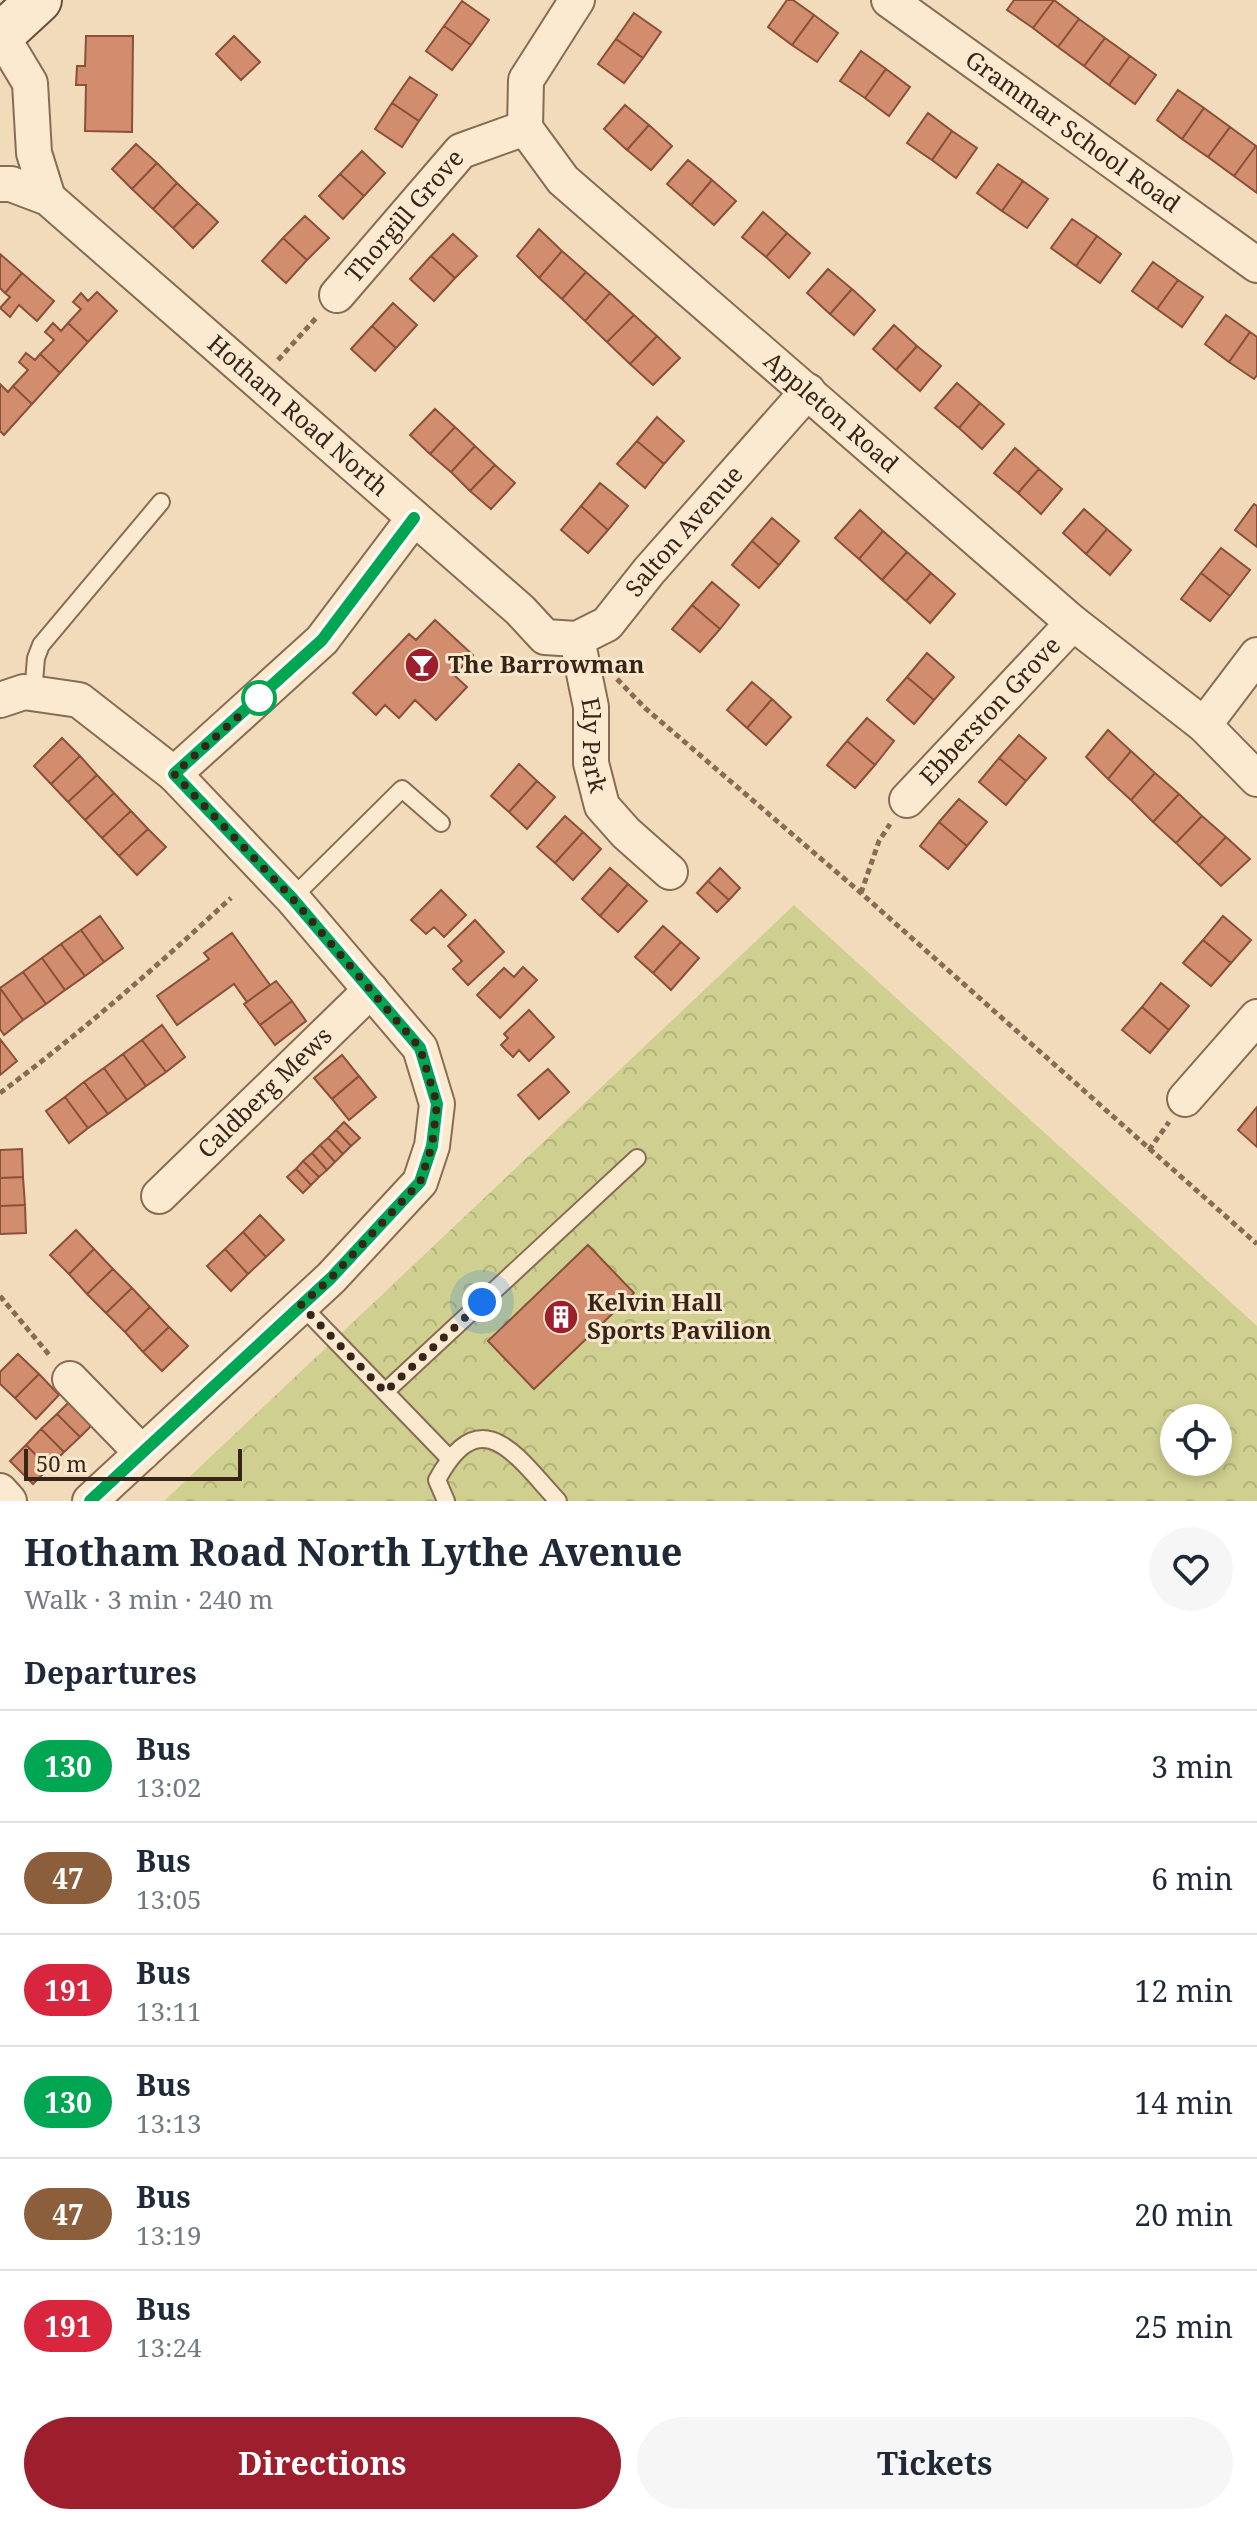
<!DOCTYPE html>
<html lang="en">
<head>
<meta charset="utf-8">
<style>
	:root { --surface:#fff; --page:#f6f6f7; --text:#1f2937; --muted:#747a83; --line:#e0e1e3; --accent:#9d1f2d }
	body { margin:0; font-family:"Noto Serif",serif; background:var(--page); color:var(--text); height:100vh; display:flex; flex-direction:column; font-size:30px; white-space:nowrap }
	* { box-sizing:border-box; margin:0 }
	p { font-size:26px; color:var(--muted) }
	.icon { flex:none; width:44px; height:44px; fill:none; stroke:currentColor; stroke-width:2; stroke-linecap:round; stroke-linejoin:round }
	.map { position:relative; height:1501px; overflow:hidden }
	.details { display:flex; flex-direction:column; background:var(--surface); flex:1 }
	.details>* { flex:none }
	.badge { padding:0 16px; border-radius:26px; font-size:28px; line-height:52px }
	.buttons { position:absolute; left:1160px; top:1404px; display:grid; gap:16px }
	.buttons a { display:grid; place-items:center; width:72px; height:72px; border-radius:50%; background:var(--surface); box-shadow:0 4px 12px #0003; font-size:40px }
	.scale { position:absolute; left:24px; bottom:20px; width:218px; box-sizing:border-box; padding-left:8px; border:4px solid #37251a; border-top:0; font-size:22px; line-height:28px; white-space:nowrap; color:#37251a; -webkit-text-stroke:6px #f8e7cb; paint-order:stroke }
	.you { position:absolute; width:40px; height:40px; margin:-20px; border:6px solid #fff; border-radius:50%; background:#1a73e8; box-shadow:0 0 0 12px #1a73e833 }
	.map>.badge { position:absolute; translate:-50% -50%; box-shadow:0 0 0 4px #fff }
	h2 { padding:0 24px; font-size:30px; line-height:72px }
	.round { display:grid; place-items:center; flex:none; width:84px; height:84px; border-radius:42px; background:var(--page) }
	.overview { display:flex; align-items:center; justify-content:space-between; height:136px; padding:0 24px }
	h1 { font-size:38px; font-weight:700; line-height:60px }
	.button { display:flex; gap:16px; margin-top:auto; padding:16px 24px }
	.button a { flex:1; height:92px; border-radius:48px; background:var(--accent); color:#fff; font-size:32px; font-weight:700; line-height:92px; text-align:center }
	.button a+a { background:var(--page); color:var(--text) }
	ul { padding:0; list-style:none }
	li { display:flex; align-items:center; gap:24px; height:112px; padding:0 24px; border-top:2px solid var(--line) }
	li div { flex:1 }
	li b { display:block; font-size:30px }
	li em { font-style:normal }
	li .badge { min-width:88px; font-weight:700; text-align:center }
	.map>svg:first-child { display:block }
</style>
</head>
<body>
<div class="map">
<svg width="1257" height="1501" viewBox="0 0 1257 1501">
	<defs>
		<pattern id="forest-crowns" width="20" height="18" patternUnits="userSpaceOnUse" patternTransform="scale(2)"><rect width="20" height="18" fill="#cfcf8f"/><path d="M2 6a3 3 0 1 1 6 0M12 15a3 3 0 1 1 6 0" fill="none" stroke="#b2b27b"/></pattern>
	</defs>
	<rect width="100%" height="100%" fill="#f1dbbb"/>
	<path fill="url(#forest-crowns)" fill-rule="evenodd" d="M794,905L1257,1326V1501H164ZM1174,1418H1218V1462H1174Z"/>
	<path fill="#d28d6e" stroke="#8a5038" stroke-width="2" d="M787,0H793L814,15L792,45L768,27Z
		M1014,0H1054L1033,28L1007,10Z
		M1054,0L1079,19L1058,47L1033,28Z
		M462,1L489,20L471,45L444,26Z
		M634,13L661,32L643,58L616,39Z
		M814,15L838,33L817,62L792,45Z
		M1079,19L1105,38L1084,66L1058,47Z
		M444,26L471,45L452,70L426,51Z
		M86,36H133L132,132L85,131L86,85H76L77,66H85Z
		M234,36L260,62L241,80L216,54Z
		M1105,38L1130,56L1109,85L1084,66Z
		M616,39L643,58L624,83L598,64Z
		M861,51L886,69L865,98L840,81Z
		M1130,56L1156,75L1135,104L1109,85Z
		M886,69L910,87L889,116L865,98Z
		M410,77L437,95L419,121L392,103Z
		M1178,90L1204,108L1182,139L1157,120Z
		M392,103L419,121L402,147L375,129Z
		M625,105L649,125L627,150L604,129Z
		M1204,108L1230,127L1208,157L1182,139Z
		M928,113L952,131L932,160L907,143Z
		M649,125L672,146L651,170L627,150Z
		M1230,127L1256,146L1234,176L1208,157Z
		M952,131L977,148L956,178L932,160Z
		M136,144L157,163L132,189L112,169Z
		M1256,146L1257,147V193L1234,176Z
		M362,151L385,173L364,196L340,174Z
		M688,160L712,180L691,205L667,184Z
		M157,163L177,183L153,209L132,189Z
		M998,164L1023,181L1002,211L977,193Z
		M340,174L364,196L343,219L319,196Z
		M712,180L736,201L714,225L691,205Z
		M1023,181L1048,199L1027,228L1002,211Z
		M177,183L198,203L173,228L153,209Z
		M198,203L218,222L193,248L173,228Z
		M763,212L787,233L766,257L742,237Z
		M305,216L329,238L307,260L283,238Z
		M1072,219L1097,236L1076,266L1051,248Z
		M539,229L562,251L539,278L517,256Z
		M787,233L810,253L789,278L766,257Z
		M453,234L477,256L455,278L431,256Z
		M1097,236L1121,254L1100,283L1076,266Z
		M283,238L307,260L286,283L262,261Z
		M562,251L586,272L562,299L539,278Z
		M0,254L22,273L5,293L0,288Z
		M431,256L455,278L434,301L410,279Z
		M1153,262L1178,280L1157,309L1132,291Z
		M828,269L852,289L830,314L807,293Z
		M586,272L610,293L585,321L562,299Z
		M22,273L54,301L37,321L19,305L10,317L0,308L10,297L5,293Z
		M1178,280L1203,297L1182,327L1157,309Z
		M852,289L875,310L854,335L830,314Z
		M97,292L117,311L88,342L68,323L81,309L73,302L81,293L88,301Z
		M610,293L634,315L607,342L585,321Z
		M393,303L417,325L396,348L372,326Z
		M634,315L657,336L630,364L607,342Z
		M1226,315L1250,332L1229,362L1205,344Z
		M53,323L61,331L68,323L88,342L60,373L40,354L54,340L45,332Z
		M894,325L917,346L896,370L873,349Z
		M372,326L396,348L375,371L351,349Z
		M1250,332L1257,337V375L1254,379L1229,362Z
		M657,336L680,358L653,385L630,364Z
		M917,346L941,366L920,391L896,370Z
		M26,353L35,360L40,354L60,373L32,404L13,386L28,370L19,362Z
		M957,383L980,403L959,428L935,408Z
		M0,384L8,392L13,386L32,404L4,435L0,431Z
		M980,403L1004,424L982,449L959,428Z
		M435,409L455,427L430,454L410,435Z
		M657,417L684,441L664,464L637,441Z
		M455,427L475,446L451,472L430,454Z
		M637,441L664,464L645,488L617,464Z
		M475,446L495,465L470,491L451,472Z
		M1015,448L1039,469L1018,493L994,473Z
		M495,465L515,483L491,509L470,491Z
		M1039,469L1062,489L1041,514L1018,493Z
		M600,483L628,506L608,530L581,506Z
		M1254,504L1257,506V547L1235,530Z
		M581,506L608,530L588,553L561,530Z
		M1084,509L1107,529L1086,554L1063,533Z
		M860,510L883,531L859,559L835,538Z
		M772,518L799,541L779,565L752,541Z
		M1107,529L1131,550L1110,575L1086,554Z
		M883,531L907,552L882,580L859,559Z
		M752,541L779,565L759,588L732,565Z
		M1221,548L1250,570L1230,596L1201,573Z
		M907,552L931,573L906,601L882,580Z
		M931,573L955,594L930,623L906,601Z
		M1201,573L1230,596L1210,621L1181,599Z
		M712,582L739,605L720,629L692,605Z
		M692,605L720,629L700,652L672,629Z
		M435,620L473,655L454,675L467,687L436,720L415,700L399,718L385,705L376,715L353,693L409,634L416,640Z
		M927,653L954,677L934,700L907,677Z
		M907,677L934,700L914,724L887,700Z
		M752,682L772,699L747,728L727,710Z
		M772,699L791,717L766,745L747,728Z
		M867,718L894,741L875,765L847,741Z
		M1108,730L1131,751L1108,779L1086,757Z
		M1019,735L1046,758L1026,781L999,758Z
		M62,738L80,756L51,784L34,766Z
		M847,741L875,765L855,788L827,765Z
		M1131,751L1155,773L1131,800L1108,779Z
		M80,756L97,775L68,802L51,784Z
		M999,758L1026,781L1006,805L979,782Z
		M519,764L537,781L509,812L491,796Z
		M1155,773L1179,794L1153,822L1131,800Z
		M97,775L114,793L85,820L68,802Z
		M537,781L555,797L527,829L509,812Z
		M114,793L131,811L102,838L85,820Z
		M1179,794L1202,816L1176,843L1153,822Z
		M959,799L987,822L967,846L939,822Z
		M131,811L148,829L119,856L102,838Z
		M565,816L583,832L555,863L537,847Z
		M1202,816L1226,837L1199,865L1176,843Z
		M939,822L967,846L948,869L920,846Z
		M148,829L166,847L137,875L119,856Z
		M583,832L601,849L573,880L555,863Z
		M1226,837L1250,859L1221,886L1199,865Z
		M610,868L628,884L600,916L582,899Z
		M720,868L740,888L729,900L708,881Z
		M708,881L729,900L717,912L697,893Z
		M628,884L647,901L618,932L600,916Z
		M441,890L466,915L444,937L434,927L426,934L411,920Z
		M100,916L123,948L104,962L81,930Z
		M1223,916L1251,940L1231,963L1203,940Z
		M475,920L504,952L468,985L453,969L462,961L448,946Z
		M663,926L681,942L653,973L635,957Z
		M81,930L104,962L85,976L61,944Z
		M232,933L270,985L247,1002L234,984L177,1025L157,996L209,959L204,953Z
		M1203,940L1231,963L1211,986L1183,963Z
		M681,942L699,958L671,990L653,973Z
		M61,944L85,976L65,990L42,958Z
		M42,958L65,990L46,1004L23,972Z
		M523,967L537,980L500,1018L477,995L504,968L514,977Z
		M23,972L46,1004L23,1020L0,988Z
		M276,981L292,1001L260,1025L244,1004Z
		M1161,983L1189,1006L1169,1030L1142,1007Z
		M0,988L23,1020L4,1035L0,1029Z
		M292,1001L306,1021L275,1045L260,1025Z
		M1142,1007L1169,1030L1150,1053L1122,1030Z
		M529,1010L554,1037L529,1061L519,1050L513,1057L501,1045L508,1038L504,1034Z
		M162,1025L185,1057L166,1072L142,1040Z
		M0,1039L17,1061L0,1075Z
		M142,1040L166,1072L146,1086L123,1054Z
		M123,1054L146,1086L127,1100L104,1068Z
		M342,1055L359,1076L332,1099L314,1078Z
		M104,1068L127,1100L108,1114L84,1082Z
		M548,1069L569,1092L539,1119L518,1095Z
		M359,1076L376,1097L349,1120L332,1099Z
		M84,1082L108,1114L88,1128L65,1097Z
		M65,1097L88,1128L69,1143L46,1111Z
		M1257,1107V1147L1238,1130Z
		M344,1122L360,1138L351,1146L336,1130Z
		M336,1130L351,1146L343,1154L328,1138Z
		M328,1138L343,1154L335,1162L320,1145Z
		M320,1145L335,1162L327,1170L312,1153Z
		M22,1149L23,1177L0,1178V1150Z
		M312,1153L327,1170L319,1177L303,1161Z
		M303,1161L319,1177L311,1185L296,1169Z
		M296,1169L311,1185L303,1193L287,1177Z
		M23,1177L25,1205L0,1206V1178Z
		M25,1205L26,1233L0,1234V1206Z
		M260,1215L284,1240L266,1257L243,1232Z
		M76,1230L94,1249L69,1274L50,1255Z
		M243,1232L266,1257L248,1274L225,1249Z
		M588,1245L634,1293L534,1389L488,1341Z
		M94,1249L113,1269L87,1294L69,1274Z
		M225,1249L248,1274L231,1291L207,1266Z
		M113,1269L132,1288L106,1313L87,1294Z
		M132,1288L150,1307L125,1332L106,1313Z
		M150,1307L169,1327L143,1352L125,1332Z
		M169,1327L188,1346L162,1371L143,1352Z
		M18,1354L39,1374L15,1398L0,1384V1372Z
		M39,1374L59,1395L36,1419L15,1398Z
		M73,1398L96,1421L80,1437L57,1414Z
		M57,1414L80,1437L64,1452L41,1429Z
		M41,1429L64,1452L49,1468L26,1445Z
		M26,1445L49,1468L33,1484L10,1461Z"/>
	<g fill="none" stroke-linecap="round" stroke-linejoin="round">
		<g stroke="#896b54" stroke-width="20">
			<path id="lane" d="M33,694L36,658L41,645L161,502
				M292,898L402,789L441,823
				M301,1305L449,1458
				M385,1392L637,1158
				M446,1501L437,1480C481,1398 517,1457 558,1501"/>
		</g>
		<g stroke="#896b54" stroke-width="38">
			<g id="street">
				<path id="s1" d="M577,0L526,80L525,128L563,180L1073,623L1204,725L1257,779"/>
				<path id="s2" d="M889,0L1257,265"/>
				<path d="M0,33L30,83L34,153L48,198"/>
				<path id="s3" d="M0,184H11L48,198L520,610L545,637L577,639L607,624L649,571L808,391"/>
				<path id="s4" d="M337,295L461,151L525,128"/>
				<path id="s5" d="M577,639L591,707V763L602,806L626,833L670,872"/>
				<path d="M0,700L24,692L79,700L174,774"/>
				<path d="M1204,725L1257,655"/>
				<path id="s6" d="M907,800L1073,623"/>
				<path d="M1185,1099L1257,1017"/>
				<path id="s7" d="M159,1196L371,990"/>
				<path d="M70,1379L142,1453"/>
				<path d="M0,1491L9,1501"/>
				<path d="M90,1501L331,1278L420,1182L432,1146L437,1104L420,1048L292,898L174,774L322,640L414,518"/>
			</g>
		</g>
		<g stroke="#6b4c37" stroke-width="48">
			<path id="secondary" d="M0,36L39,0"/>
		</g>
		<path stroke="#896b54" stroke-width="5" stroke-dasharray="6 4" stroke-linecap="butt" d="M278,360L317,317
			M617,679L645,708L861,893L1257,1244
			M861,893L879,841L890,824
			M0,1093C81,1033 156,967 231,898
			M1149,1150L1169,1122
			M0,1296L51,1357"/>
		<use href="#lane" stroke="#fbeacf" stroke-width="16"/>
		<use href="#street" stroke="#fbeacf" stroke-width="34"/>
		<use href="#secondary" stroke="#fbeacf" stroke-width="44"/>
	</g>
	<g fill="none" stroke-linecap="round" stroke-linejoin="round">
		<g stroke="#fff" stroke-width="18">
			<path id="line" d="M90,1501L331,1278L420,1182L432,1146L437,1104L420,1048L292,898L174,774L322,640L414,518"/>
		</g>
		<use href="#line" stroke="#00a651" stroke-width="12"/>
		<path stroke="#37251a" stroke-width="8" stroke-dasharray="0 14.4" d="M259,698L174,774L292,898L420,1048L437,1104L432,1146L420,1182L331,1278L301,1305L385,1392L482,1302"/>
	</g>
	<defs>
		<g id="bar-disc" transform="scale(1.8)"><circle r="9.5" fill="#9d1f2d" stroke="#f8e7cb"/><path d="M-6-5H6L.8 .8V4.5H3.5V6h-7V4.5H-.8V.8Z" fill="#fff"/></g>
		<g id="building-disc" transform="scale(1.8)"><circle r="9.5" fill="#9d1f2d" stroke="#f8e7cb"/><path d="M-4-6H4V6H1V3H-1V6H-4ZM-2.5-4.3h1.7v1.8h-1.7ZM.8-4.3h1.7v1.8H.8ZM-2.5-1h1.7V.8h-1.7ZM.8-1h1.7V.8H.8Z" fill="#fff"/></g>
	</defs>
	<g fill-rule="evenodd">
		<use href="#bar-disc" x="422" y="665"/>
		<use href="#building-disc" x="561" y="1317"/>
	</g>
	<circle fill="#fff" stroke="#00a651" stroke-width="4" cx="259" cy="698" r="16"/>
	<g text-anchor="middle" stroke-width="6" stroke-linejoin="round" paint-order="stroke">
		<g font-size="24" fill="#37251a" stroke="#f8e7cb">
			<text dy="8" stroke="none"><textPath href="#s2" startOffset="226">Grammar School Road</textPath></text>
			<text dy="8" stroke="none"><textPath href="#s4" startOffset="104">Thorgill Grove</textPath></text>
			<text dy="8" stroke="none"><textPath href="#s1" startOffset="562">Appleton Road</textPath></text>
			<text dy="8" stroke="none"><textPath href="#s3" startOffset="382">Hotham Road North</textPath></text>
			<text dy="8" stroke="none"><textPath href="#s3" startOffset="900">Salton Avenue</textPath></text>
			<text dy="8" stroke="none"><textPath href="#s6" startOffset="122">Ebberston Grove</textPath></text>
			<text dy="8" stroke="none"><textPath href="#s5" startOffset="108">Ely Park</textPath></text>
			<text dy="8" stroke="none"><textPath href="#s7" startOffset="148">Caldberg Mews</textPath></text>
		</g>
		<g font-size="24" font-weight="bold" fill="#37251a" stroke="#f8e7cb" text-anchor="start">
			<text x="448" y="673">The Barrowman</text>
			<text x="587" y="1311">Kelvin Hall<tspan x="587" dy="28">Sports Pavilion</tspan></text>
		</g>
	</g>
</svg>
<div class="buttons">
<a><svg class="icon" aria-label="locate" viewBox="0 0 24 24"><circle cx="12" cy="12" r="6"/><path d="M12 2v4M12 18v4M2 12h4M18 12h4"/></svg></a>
</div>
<div class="scale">50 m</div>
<div class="you" style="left:482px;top:1302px"></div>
</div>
<section class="details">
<div class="overview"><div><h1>Hotham Road North Lythe Avenue</h1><p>Walk · 3 min · 240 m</p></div><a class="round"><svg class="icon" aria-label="heart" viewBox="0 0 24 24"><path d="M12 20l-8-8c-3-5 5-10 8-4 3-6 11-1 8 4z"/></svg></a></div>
<h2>Departures</h2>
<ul>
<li><span class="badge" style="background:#00a651;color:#fff">130</span><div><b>Bus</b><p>13:02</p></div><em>3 min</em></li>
<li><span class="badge" style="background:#8b5e3c;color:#fff">47</span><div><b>Bus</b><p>13:05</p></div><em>6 min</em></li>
<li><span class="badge" style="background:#d7263d;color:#fff">191</span><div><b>Bus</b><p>13:11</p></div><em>12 min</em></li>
<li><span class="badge" style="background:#00a651;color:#fff">130</span><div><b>Bus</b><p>13:13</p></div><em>14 min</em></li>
<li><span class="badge" style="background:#8b5e3c;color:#fff">47</span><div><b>Bus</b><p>13:19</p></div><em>20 min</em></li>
<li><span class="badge" style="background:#d7263d;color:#fff">191</span><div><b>Bus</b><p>13:24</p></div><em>25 min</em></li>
</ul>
<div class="button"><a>Directions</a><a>Tickets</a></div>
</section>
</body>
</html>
